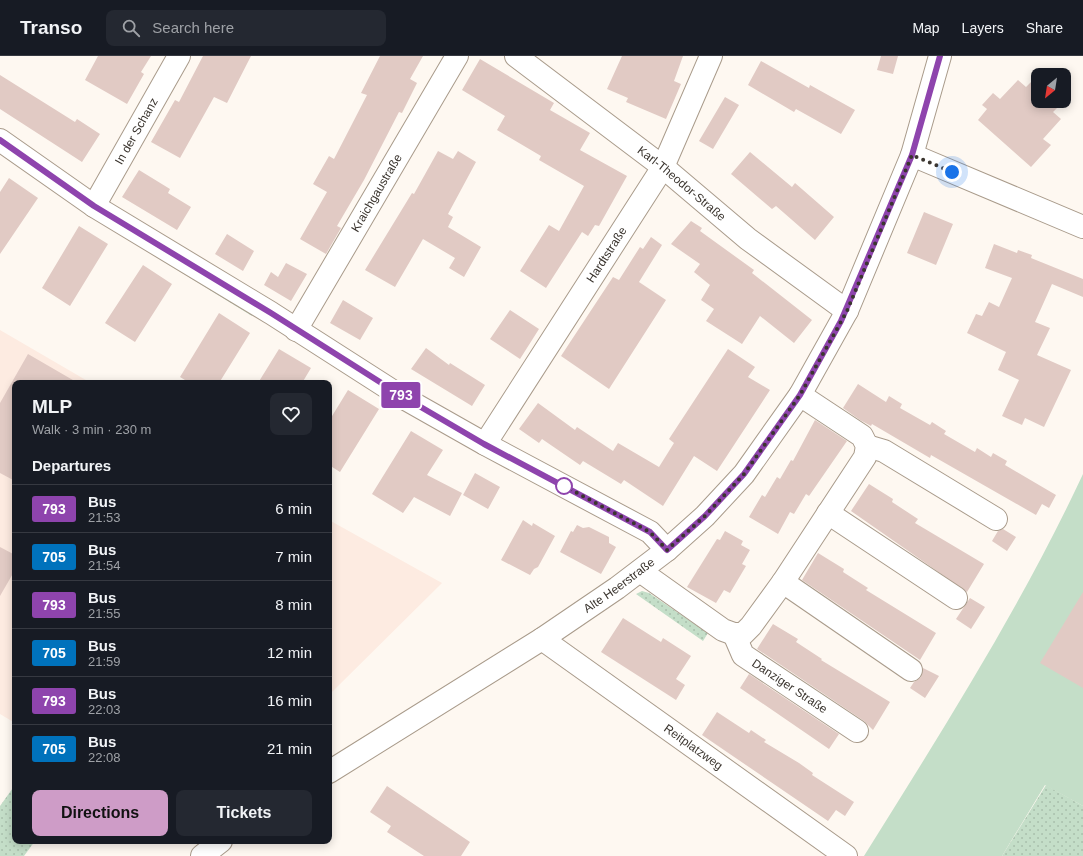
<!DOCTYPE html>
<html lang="en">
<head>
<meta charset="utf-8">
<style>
	:root { --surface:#171b24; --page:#242831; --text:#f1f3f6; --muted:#9ea1a6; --line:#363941; --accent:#ce9cc7 }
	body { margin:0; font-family:Arial,sans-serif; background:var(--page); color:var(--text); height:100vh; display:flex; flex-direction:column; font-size:15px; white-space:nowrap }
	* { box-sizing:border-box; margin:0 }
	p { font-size:13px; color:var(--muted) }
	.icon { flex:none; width:22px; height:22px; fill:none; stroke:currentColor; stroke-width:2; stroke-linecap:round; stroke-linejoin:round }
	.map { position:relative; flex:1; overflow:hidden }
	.panel { position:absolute; left:12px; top:324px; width:320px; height:464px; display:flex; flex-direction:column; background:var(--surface); border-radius:8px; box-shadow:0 2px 10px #0003 }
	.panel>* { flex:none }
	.badge { padding:0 8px; border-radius:3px; font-size:14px; line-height:26px }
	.needle { width:26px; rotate:210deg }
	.buttons { position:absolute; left:1031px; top:12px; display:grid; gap:8px }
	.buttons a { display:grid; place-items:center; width:40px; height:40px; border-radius:8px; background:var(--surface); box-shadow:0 2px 10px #0003; font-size:20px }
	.you { position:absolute; width:20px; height:20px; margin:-10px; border:3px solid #fff; border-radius:50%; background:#1a73e8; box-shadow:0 0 0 6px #1a73e833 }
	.map>.badge { position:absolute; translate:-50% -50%; box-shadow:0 0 0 2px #fff }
	h2 { padding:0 20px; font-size:15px; line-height:36px }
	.round { display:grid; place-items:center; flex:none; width:42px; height:42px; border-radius:8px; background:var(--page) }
	.head { display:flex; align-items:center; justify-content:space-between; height:68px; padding:0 20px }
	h1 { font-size:19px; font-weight:700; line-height:30px }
	.button { display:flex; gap:8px; margin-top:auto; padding:8px 20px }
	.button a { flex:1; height:46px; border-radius:8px; background:var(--accent); color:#111; font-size:16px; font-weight:700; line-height:46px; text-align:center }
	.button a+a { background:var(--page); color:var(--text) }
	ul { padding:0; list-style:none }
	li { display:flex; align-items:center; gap:12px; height:48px; padding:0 20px; border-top:1px solid var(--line) }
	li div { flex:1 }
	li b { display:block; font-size:15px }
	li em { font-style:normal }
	li .badge { min-width:44px; font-weight:700; text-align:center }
	header { display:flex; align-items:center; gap:24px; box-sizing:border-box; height:56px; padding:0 20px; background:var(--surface); border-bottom:1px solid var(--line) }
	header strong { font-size:19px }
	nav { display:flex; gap:22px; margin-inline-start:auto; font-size:14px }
	.search { width:280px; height:36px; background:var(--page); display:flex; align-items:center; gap:10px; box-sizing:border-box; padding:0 14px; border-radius:8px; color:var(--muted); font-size:15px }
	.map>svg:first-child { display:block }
</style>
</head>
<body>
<header>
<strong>Transo</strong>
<div class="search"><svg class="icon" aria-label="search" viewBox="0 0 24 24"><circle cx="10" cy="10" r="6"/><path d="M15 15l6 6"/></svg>Search here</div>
<nav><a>Map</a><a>Layers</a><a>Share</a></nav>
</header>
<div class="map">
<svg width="1083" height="800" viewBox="0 0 1083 800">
	<defs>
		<pattern id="grass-dots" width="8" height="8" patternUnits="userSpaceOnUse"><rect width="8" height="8" fill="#c4dec8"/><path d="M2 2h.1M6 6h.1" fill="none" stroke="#a9bfac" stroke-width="1.8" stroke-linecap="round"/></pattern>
	</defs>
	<rect width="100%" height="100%" fill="#fef8f1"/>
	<path fill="#fdebe1" d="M0,274L91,327H15V667L0,658Z
		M329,464L442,527L329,639Z"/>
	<path fill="url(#grass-dots)" d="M140,191L253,258L252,260Z
		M642,535L649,537L708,577L703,585L636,538Z
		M15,729V785H35L24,800H0V750Z
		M1046,729L1083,750V800H1002Z"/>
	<path fill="#c4dec8" d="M1083,418V750L1045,729L1002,800H864C942,675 1021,551 1083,418Z"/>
	<path fill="#e1cac4" d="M98,0H151L141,16L144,18L127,48L85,24Z
		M203,0H251L227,47L214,41L180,102L151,86L175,44L179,46Z
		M380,0H423L410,23L417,27L402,57L399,56L364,124L337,170L341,172L326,198L300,183L327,136L313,128L329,100L334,103L367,39L361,37Z
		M622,0H683L674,25L681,28L666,63L626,46L628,42L607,33Z
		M881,0H898L893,18L877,14Z
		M480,3L554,47L550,54L590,77L580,94L627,120L599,170L595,169L588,180L582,176L546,232L520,215L549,169L559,175L584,130L539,104L541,100L497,74L505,60L462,34Z
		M761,5L809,32L810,29L855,54L841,78L796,53L794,56L748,29Z
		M0,19L75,66L77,63L100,78L82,106L0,53Z
		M1038,19V45H1064L1053,56L1061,63L1043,83L1051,89L1031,111L978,64L987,53L982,49L993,37L1000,43L1018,24L1026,31Z
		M725,41L739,49L713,93L699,85Z
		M438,95L453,103L458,95L476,106L448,158L453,161L448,171L481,191L464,221L449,212L455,202L423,183L395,231L365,214L412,137L414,138Z
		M750,96L792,131L795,127L834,161L815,184L776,150L772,153L731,118Z
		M139,114L170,133L168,137L191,151L177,174L122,141Z
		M9,122L38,142L0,198V136Z
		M924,156L953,168L936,209L907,197Z
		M691,165L702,172L700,175L754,214L752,217L812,264L794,287L760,260L742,288L706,265L714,253L701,244L710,229L694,216L700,208L671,188Z
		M79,170L108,188L70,250L42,232Z
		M227,178L254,195L243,215L215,198Z
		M651,181L662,189L639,226L666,244L609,333L561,300L613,221L619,224L640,191L643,193Z
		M994,188L1017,197L1018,194L1032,199L1031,202L1083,223V241L1052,228L1035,266L1050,272L1037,299L1071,314L1044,371L1025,362L1022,369L1002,360L1019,324L998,314L1006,296L967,277L976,258L982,260L989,246L999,251L1012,222L985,212Z
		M286,207L307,218L291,245L264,229L271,216L278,221Z
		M143,209L172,228L135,286L105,267Z
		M343,244L373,262L360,284L330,267Z
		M510,254L539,273L520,303L490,283Z
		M219,257L250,277L219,327H190L180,321Z
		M426,292L449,309L450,307L485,329L472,350L411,313Z
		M279,293L311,312L302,327H258Z
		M728,293L755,311L748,321L770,334L717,415L694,400L663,450L624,424L621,428L583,405L580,409L542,383L539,387L519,373L538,347L575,374L577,371L613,395L618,387L659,411L674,387L669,383Z
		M28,298L78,327H15V425L0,417V347Z
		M858,328L886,346L889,340L902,348L900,352L930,369L932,366L946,375L944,378L975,396L977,392L991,401L993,397L1007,405L1005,409L1056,439L1049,452L1042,448L1036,459L931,399L930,402L872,368L871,370L860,364L843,352Z
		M348,334L379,353L340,416L329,409V365Z
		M815,364L847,385L809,440L806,438L794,458L790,456L778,478L749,461L762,439L765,441L777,421L780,423L791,404L793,405Z
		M411,375L443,394L427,419L462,437L450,460L414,441L403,457L372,438Z
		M475,417L500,431L488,453L463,439Z
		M869,428L893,443L892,446L918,463L915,467L984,508L967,536L851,455Z
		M523,464L532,470L533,467L555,480L538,511L534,513L530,519L501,504Z
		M577,469L583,472L589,471L609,481V487L616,491L601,518L560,496L571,475L573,476Z
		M1003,473L1016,481L1007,495L992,485L998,475Z
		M725,475L743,485L741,489L750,494L742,508L746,510L730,537L724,534L716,547L687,531L717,483L720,484Z
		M0,491L15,499V514L0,540Z
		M818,497L844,513L843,516L868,532L866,534L936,577L920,604L802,524Z
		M1083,536V632L1040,607Z
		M970,542L985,551L971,573L956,563Z
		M623,562L661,586L663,582L691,600L676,623L685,629L676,644L601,596Z
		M773,568L798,583L796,586L822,603L821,604L890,646L873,674L864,665L757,593Z
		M923,612L939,620L925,642L910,632L914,626L921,621Z
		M749,618L839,678L829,693L740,632Z
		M717,656L749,677L751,674L766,684L764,686L799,707L813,717L812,719L854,746L845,760L836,754L828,765L702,679Z
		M387,730L470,786L461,800H424L387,776L391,770L370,756Z"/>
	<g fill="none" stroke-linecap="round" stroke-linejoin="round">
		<g stroke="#a99b8b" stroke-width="24">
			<g id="minor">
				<path id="s1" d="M516,0L663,111L748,183L847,255"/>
				<path d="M0,84L94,150L271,257L402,341L485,388L650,476L667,494"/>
				<path d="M912,99L1083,171"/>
				<path id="s2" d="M94,150L179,0"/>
				<path id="s3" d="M296,274L457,0"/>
				<path id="s4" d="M485,388L663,111L711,0"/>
				<path d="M867,390L884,395L996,463"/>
				<path d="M828,457L956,542"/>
				<path d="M640,515L723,574L734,578H743L751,570L783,526L865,401L867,390L862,380L800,339"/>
				<path d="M783,526L911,614"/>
				<path id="s5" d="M734,578L743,599L857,675"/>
				<path id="s6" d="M542,583L846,800"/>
			</g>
		</g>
		<g stroke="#a99b8b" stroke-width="24">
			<g id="tertiary">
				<path id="s7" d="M329,716L542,583L617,532L667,494L705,460L744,418L800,339L847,255L912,99L940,0"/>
				<path d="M202,800L221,785"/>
			</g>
		</g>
		<use href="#minor" stroke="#fff" stroke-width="22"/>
		<use href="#tertiary" stroke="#fff" stroke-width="22"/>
	</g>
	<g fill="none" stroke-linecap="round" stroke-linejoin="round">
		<g stroke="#fff" stroke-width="9">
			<path id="line" d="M0,84L94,150L271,257L402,340L484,388L650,476L667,494L705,460L744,418L800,339L841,265L912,99L940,0"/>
		</g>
		<use href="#line" stroke="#8e44ad" stroke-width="6"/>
		<path stroke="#3b352f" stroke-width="4" stroke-dasharray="0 7.2" d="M564,430L650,476L667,494L705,460L744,418L800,339L847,255L912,99L952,116"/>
	</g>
	<circle fill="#fff" stroke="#8e44ad" stroke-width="2" cx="564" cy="430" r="8"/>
	<g text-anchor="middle" stroke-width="3" stroke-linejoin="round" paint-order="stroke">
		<g font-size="12" fill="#3b352f" stroke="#fff">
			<text dy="4" stroke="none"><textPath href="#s2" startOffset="86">In der Schanz</textPath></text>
			<text dy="4" stroke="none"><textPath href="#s1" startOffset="209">Karl-Theodor-Straße</textPath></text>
			<text dy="4" stroke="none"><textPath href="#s3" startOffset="159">Kraichgaustraße</textPath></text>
			<text dy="4" stroke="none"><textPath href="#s4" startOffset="225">Hardtstraße</textPath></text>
			<text dy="4" stroke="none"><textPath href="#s7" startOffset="345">Alte Heerstraße</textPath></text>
			<text dy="4" stroke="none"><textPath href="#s5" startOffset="79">Danziger Straße</textPath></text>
			<text dy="4" stroke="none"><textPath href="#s6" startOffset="186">Reitplatzweg</textPath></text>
		</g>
	</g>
</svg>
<div class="buttons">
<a><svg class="needle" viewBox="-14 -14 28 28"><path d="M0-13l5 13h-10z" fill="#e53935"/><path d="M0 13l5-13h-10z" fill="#9ea1a6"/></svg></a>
</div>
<div class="you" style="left:952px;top:116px"></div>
<b class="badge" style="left:401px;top:339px;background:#8e44ad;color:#fff">793</b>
<section class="panel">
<div class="head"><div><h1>MLP</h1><p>Walk · 3 min · 230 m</p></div><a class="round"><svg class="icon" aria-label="heart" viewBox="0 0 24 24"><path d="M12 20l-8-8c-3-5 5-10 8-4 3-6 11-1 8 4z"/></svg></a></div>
<h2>Departures</h2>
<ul>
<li><span class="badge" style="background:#8e44ad;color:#fff">793</span><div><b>Bus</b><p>21:53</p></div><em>6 min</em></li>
<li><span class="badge" style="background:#0072bc;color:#fff">705</span><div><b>Bus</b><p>21:54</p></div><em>7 min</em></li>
<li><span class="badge" style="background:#8e44ad;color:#fff">793</span><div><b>Bus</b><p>21:55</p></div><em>8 min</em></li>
<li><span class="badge" style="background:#0072bc;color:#fff">705</span><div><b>Bus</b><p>21:59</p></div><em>12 min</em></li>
<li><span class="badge" style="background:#8e44ad;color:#fff">793</span><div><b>Bus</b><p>22:03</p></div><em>16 min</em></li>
<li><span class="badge" style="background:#0072bc;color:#fff">705</span><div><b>Bus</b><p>22:08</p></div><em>21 min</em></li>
</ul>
<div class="button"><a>Directions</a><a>Tickets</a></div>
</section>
</div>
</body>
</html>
